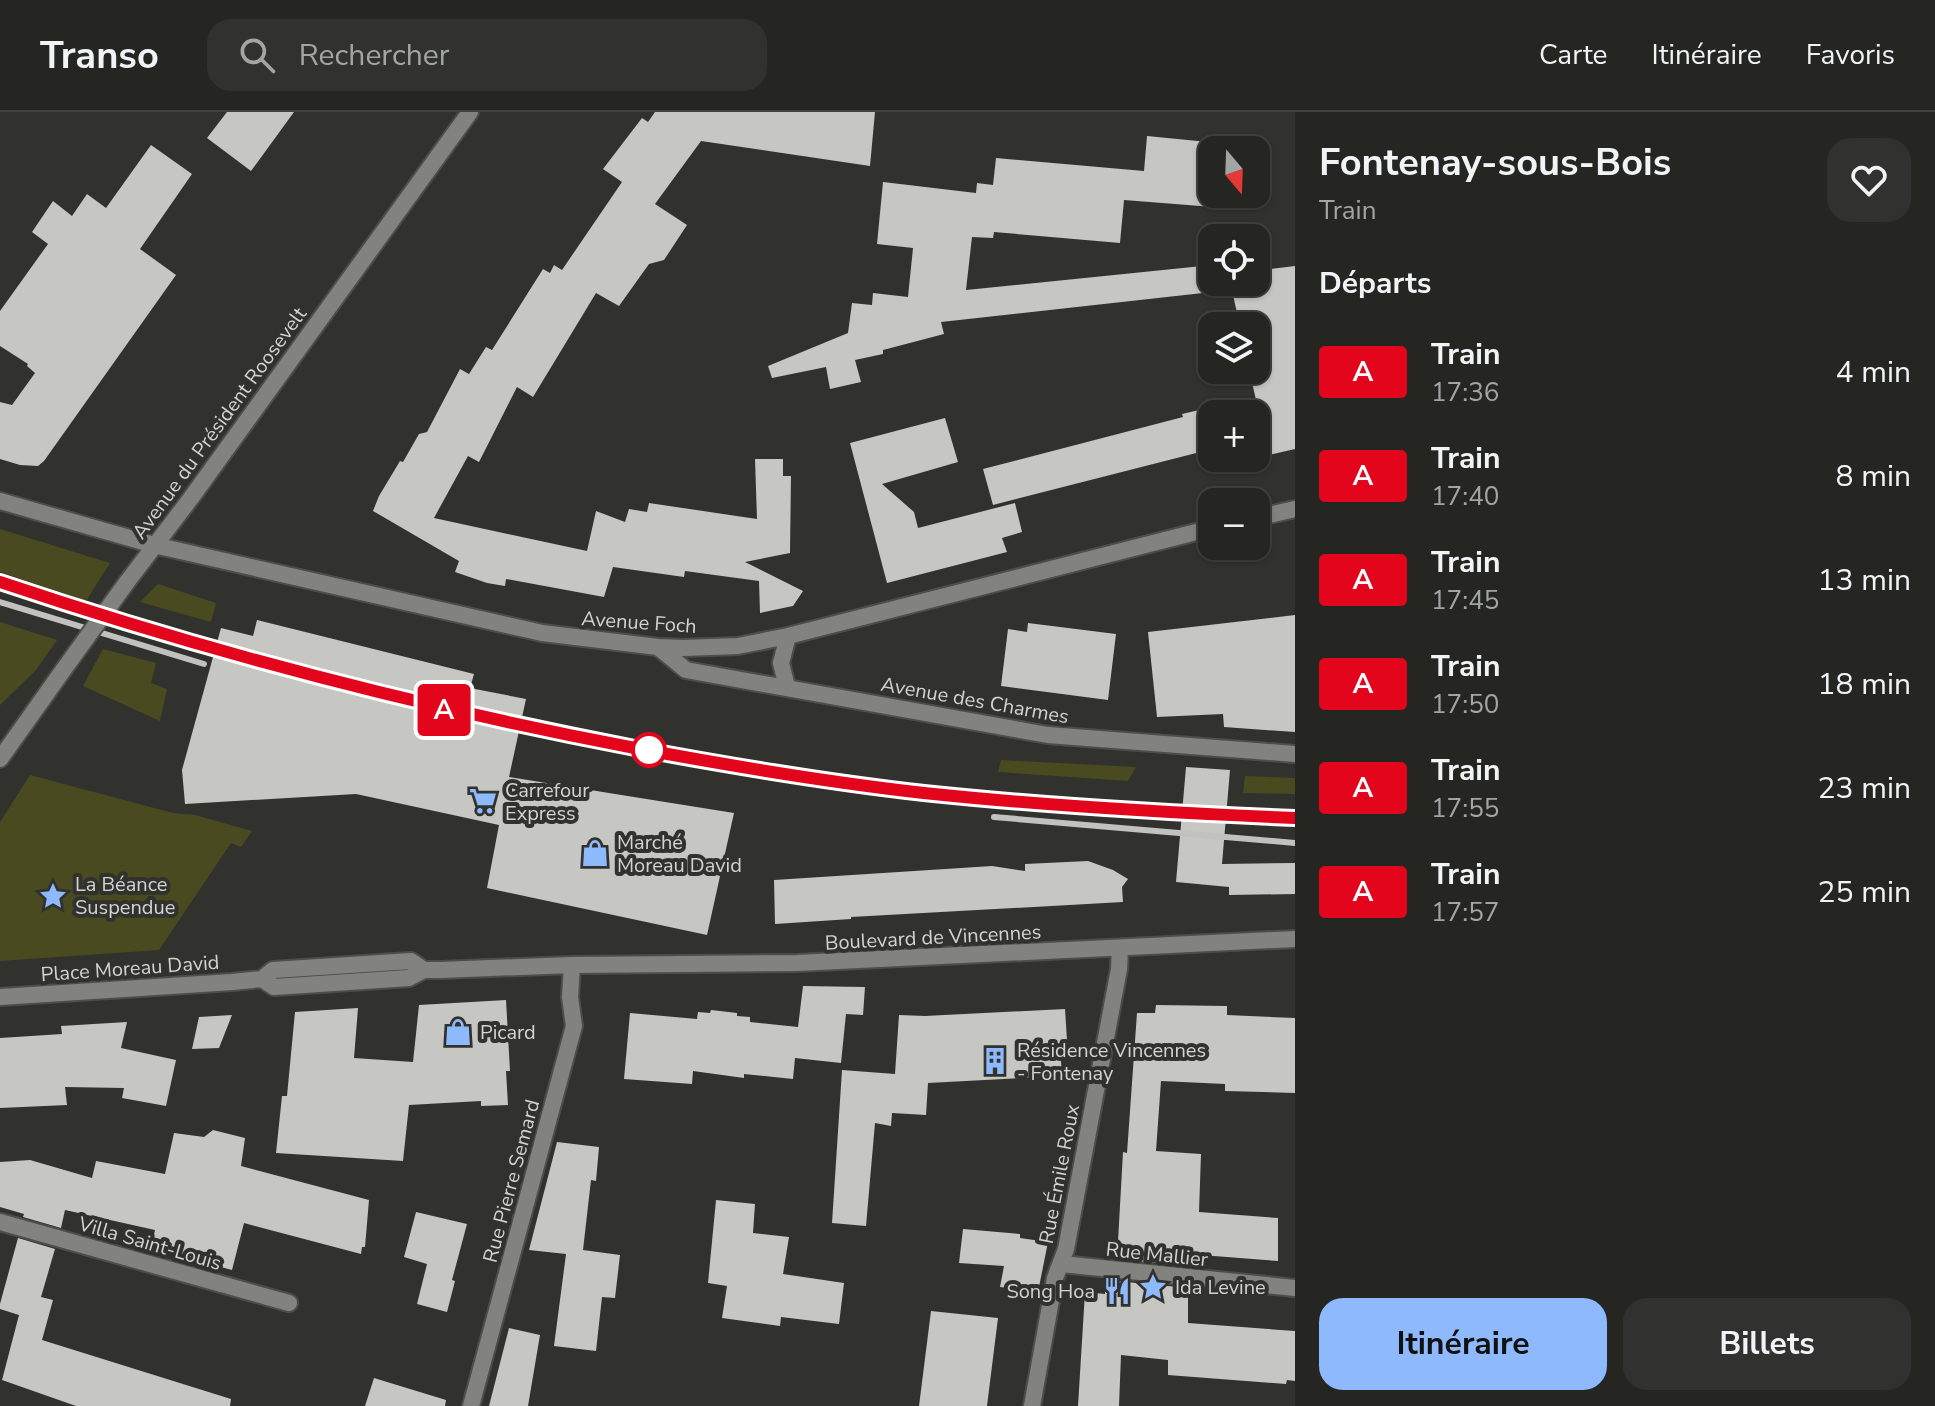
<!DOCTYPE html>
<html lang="fr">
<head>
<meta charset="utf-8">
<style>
	:root { --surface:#252622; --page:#31322f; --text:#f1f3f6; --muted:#a3a5a5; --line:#424340; --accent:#8eb9fd }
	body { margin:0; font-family:"Nunito Sans",sans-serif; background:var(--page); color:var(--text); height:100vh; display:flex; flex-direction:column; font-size:30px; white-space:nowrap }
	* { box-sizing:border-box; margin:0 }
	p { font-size:26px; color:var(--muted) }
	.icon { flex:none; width:44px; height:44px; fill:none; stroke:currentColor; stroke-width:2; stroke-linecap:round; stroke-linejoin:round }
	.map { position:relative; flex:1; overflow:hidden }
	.drawer { display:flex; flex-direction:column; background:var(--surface); width:640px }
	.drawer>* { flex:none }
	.badge { padding:0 16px; border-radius:6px; font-size:28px; line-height:52px }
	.needle { width:52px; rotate:161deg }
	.tools { position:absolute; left:1198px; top:24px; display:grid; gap:16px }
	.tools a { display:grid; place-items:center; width:72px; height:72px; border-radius:16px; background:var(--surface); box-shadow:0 2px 6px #0004,0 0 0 2px var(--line); font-size:40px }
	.map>.badge { position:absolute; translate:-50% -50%; box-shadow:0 0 0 4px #fff }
	h2 { padding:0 24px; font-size:30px; line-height:72px }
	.round { display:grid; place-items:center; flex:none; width:84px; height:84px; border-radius:24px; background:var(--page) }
	.overview { display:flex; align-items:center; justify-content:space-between; height:136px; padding:0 24px }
	h1 { font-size:38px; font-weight:700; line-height:60px }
	.primary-button { display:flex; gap:16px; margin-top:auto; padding:16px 24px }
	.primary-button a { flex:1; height:92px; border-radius:24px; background:var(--accent); color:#111; font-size:32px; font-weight:700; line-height:92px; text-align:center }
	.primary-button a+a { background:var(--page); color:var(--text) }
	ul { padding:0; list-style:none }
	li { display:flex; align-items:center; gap:24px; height:104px; padding:0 24px }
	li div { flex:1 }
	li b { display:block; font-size:30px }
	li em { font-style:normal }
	li .badge { min-width:88px; font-weight:700; text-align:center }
	header { display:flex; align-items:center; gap:48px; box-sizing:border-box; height:112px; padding:0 40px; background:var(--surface); border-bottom:2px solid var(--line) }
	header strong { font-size:38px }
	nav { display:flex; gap:44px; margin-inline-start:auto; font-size:28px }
	.search { width:560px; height:72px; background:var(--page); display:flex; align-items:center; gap:20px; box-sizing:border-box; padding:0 28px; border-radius:24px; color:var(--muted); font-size:30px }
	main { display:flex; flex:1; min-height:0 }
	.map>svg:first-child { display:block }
</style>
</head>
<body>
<header>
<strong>Transo</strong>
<div class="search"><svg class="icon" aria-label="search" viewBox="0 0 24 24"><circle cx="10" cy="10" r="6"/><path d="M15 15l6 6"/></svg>Rechercher</div>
<nav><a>Carte</a><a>Itinéraire</a><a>Favoris</a></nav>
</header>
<main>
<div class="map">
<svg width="1295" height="1294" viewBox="0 0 1295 1294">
	<rect width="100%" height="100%" fill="#31322e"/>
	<path fill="#494a20" d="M0,417L110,451L86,489L0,460Z
		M158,472L216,491L211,510L140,490Z
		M0,510L57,528L36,558L0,593Z
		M103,537L156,551L151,571L167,577L160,609L83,574Z
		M1001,648L1136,655L1128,669L998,660Z
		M30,663L173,701L195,703L252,719L241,735L231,731L159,838L0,849V710Z
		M1245,664L1295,666V682L1243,681Z"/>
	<path fill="#c6c6c2" d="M227,0H294L251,59L207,26Z
		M655,0H875L870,54L701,29L655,92L687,113L664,148L649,152L619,194L596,181L533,285L517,275L479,350L468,344L434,406L587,439L596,399L625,410L629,397L647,400L649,391L757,407L755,347H783V364H791L790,441L745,450L803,479L793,494L788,495L760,501L759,469L685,459L684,465L613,455L604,485L506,467L505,474L487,471L455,460L459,449L373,399L379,384L400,349L403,350L419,322L427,320L460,257L469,262L486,235L492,238L543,157L550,161L554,153L562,158L622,70L603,57L642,6L648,10Z
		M1147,24L1208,30L1213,95L1124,88L1120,131L994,120L993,126L972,125L966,178L1212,153V180L941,210L944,222L883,238V242L855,248L861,270L830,277L826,255L772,266L768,254L848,221L852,191L872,193L873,181L908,185L913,136L877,132L883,70L976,81L977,71L993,73L996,46L1144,59Z
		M151,33L192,62L140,137L176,163L44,349L38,354L20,353L0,347V290L12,293L35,261L27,254L28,252L0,234V199L48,132L32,120L53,89L72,104L87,82L106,96Z
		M1256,154H1262V158L1295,154V337L1269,343L1249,258H1256V214H1240L1230,170H1256Z
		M1212,295V337L993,393L983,357L1183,305L1182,302Z
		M945,306L958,350L882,372L914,400L918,416L1015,391L1022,420L1002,426L1007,440L887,471L850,331Z
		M1295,503V620L1224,615L1223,602L1157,605L1148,520Z
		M257,508L474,562L470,576L526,587L509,665L734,701L707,823L487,776L499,713L356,682L185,692L182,658L221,516L253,524Z
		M1028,511L1116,522L1108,588L1001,574L1008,517L1027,520Z
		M1186,655L1230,658L1222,752L1295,751V782L1229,783V775L1176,770Z
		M1088,749L1113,758L1128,767L1122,775L1123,790L851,805V807L775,812L774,768L992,754L1025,759V752Z
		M803,874L865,875L863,903L846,902L841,951L795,946L793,967L744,962V966L693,959L692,972L624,967L630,901L697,907L698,900L710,901L711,898L737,901V904L750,905V910L798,915Z
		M506,888L510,959H506L508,993L481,994V989L409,993L403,1049L276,1041L282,984H287L295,900L358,896L354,946L413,950L419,893Z
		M1156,893L1227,894V903L1295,906V981L1225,979V972L1161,969L1156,1039L1201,1042L1199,1100L1278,1106V1149L1188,1142V1154L1117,1147L1123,1040L1127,1041L1137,901H1155Z
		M1065,897L1067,928L1066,932L1060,933L1062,964L928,971L926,1003L892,1001L891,1014L875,1011L866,1114L832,1111L842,958L895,962L899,903L925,904Z
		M232,903L219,936L192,937L199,905Z
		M127,910L121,936L176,948L166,994L122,986L124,976L65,975L67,993L0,996V926L62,922L61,914Z
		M213,1018L245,1026L241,1054L369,1088L365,1135H362L361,1142L244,1111L232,1158L151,1136L155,1118L65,1098L61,1116L23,1105L24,1102L0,1095V1050L30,1048L92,1066L96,1049L165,1062L174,1021L204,1025Z
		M557,1030L599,1035L596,1069L591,1068L583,1138L620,1143L615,1186L602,1185L596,1239L554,1234L566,1142L529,1138Z
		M716,1088L755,1092L753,1121L789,1125L783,1162L844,1171L839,1212L781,1205L780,1214L722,1206L727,1174L708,1171Z
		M416,1100L467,1112L452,1168L455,1169L447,1200L417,1192L427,1152L404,1145Z
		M963,1117L1020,1122V1126L1048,1130L1038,1180L1000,1175L1004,1154L959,1151Z
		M18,1126L55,1137L41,1185L53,1188L42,1228L231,1287L230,1294H76L2,1268L19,1203L0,1197V1192Z
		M1116,1169L1188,1176V1211L1295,1219V1269L1287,1268L1286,1272L1168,1263V1248L1121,1243L1119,1294H1078L1085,1180L1105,1182V1176H1116Z
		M931,1199L998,1206L987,1294H919Z
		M509,1216L540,1223L528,1294H489Z
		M374,1266L446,1288L445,1294H365Z"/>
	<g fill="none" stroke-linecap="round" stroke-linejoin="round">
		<g stroke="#4d4e4a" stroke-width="20">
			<path id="minor" d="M0,389L154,433L542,521L658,535L683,536L738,534L788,524L1212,416
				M1256,406L1295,397
				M658,535L686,558L1048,623L1295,642
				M787,575L781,551L788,524
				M262,867L274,875L409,866L424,858
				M0,885L232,870L262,867L273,858L411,849L424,858H440L572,853L797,851L1295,827
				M0,1110L289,1191
				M1062,1152L1295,1176
				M471,1294L574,914L570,885L572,853
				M1032,1294L1055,1166L1066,1137L1119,857L1120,836"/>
		</g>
		<g stroke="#4d4e4a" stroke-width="20">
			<path id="tertiary" d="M127,470L191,386L470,0
				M0,647L64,557"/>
		</g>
		<use href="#minor" stroke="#82837e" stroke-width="16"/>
		<use href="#tertiary" stroke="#82837e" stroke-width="16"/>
		<path stroke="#c1c2bf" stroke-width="6" d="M0,470L210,536
			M0,490L204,552
			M997,687L1295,706
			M994,705L1295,731"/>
		<g stroke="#4d4e4a" stroke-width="20" stroke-linecap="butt">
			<path id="tertiary-bridge" d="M64,557L127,470"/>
		</g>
		<use href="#tertiary-bridge" stroke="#82837e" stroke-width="16"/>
	</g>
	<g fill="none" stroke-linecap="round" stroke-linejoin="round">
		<g stroke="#fff" stroke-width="18">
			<path id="line" d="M0,470C208,540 420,595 635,636C731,654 827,670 924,681C1047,694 1171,701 1295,706"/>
		</g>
		<use href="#line" stroke="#e3051c" stroke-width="12"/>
	</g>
	<defs>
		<g id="supermarket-bare" transform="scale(2.16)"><path d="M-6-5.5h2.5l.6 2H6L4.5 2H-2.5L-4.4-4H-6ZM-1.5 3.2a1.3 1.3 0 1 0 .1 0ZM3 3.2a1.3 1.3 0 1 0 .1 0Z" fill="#8eb9fd" stroke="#31322e" stroke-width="2.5" paint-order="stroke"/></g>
		<g id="shop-bare" transform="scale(2.16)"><path d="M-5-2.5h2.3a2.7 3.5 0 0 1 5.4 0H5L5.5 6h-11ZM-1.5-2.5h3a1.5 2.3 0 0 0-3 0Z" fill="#8eb9fd" stroke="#31322e" stroke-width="2.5" paint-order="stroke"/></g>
		<g id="sight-bare" transform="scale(2.16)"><path d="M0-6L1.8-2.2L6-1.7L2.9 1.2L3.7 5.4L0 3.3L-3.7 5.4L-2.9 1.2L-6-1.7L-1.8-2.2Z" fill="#8eb9fd" stroke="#31322e" stroke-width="2.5" paint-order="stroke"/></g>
		<g id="building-bare" transform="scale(2.16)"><path d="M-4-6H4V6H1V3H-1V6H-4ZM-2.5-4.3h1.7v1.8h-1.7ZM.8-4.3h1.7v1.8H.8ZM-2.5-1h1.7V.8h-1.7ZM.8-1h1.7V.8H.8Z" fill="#8eb9fd" stroke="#31322e" stroke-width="2.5" paint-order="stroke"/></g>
		<g id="restaurant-bare" transform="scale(2.16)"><path d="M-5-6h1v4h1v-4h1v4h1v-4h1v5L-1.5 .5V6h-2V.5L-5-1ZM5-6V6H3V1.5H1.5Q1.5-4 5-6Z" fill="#8eb9fd" stroke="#31322e" stroke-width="2.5" paint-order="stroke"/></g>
	</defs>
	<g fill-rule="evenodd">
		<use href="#supermarket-bare" x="483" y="689"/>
		<use href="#shop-bare" x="595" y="741"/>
		<use href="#sight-bare" x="53" y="784"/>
		<use href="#shop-bare" x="458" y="920"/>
		<use href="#building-bare" x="995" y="949"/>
		<use href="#sight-bare" x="1153" y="1175"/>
		<use href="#restaurant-bare" x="1117" y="1179"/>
	</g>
	<circle fill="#fff" stroke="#e3051c" stroke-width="4" cx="649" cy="638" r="16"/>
	<g text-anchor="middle" stroke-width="8" stroke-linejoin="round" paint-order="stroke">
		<g font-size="20" fill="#d3d4d1" stroke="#31322e">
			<text transform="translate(219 311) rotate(-54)" y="7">Avenue du Président Roosevelt</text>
			<text transform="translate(639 510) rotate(4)" y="7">Avenue Foch</text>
			<text transform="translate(975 588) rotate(10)" y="7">Avenue des Charmes</text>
			<text transform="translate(933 825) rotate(-3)" y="7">Boulevard de Vincennes</text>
			<text transform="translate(130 856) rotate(-4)" y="7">Place Moreau David</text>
			<text transform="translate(1059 1062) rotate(-79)" y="7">Rue Émile Roux</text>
			<text transform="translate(511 1069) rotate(-75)" y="7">Rue Pierre Semard</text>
			<text transform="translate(150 1131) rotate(16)" y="7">Villa Saint-Louis</text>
			<text transform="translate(1157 1142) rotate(6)" y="7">Rue Mallier</text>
		</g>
		<g font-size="20" fill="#d3d4d1" stroke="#31322e" text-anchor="start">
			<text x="505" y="685">Carrefour<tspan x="505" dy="23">Express</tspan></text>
			<text x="617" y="737">Marché<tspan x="617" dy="23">Moreau David</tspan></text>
			<text x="75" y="779">La Béance<tspan x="75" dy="23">Suspendue</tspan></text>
			<text x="480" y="927">Picard</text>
			<text x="1017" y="945">Résidence Vincennes<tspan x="1017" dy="23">- Fontenay</tspan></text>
			<text x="1175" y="1182">Ida Levine</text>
			<text x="1095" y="1186" text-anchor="end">Song Hoa</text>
		</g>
	</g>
</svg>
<div class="tools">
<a><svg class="needle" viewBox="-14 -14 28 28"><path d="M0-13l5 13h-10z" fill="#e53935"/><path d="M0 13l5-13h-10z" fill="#a3a5a5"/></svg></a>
<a><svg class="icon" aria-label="locate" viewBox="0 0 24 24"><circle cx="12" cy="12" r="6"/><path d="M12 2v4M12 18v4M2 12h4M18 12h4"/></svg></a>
<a><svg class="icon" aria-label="layers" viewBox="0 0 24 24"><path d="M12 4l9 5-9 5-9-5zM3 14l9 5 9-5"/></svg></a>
<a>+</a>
<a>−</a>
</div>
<b class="badge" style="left:444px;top:598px;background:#e3051c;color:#fff">A</b>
</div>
<section class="drawer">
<div class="overview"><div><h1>Fontenay-sous-Bois</h1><p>Train</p></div><a class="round"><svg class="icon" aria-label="heart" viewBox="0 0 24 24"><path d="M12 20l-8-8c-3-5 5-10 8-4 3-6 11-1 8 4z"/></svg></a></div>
<h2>Départs</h2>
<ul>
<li><span class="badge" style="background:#e3051c;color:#fff">A</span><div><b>Train</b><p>17:36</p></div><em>4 min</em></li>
<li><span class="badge" style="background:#e3051c;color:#fff">A</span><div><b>Train</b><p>17:40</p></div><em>8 min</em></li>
<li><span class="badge" style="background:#e3051c;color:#fff">A</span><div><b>Train</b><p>17:45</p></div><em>13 min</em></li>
<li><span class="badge" style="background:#e3051c;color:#fff">A</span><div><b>Train</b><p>17:50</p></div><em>18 min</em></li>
<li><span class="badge" style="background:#e3051c;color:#fff">A</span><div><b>Train</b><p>17:55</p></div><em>23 min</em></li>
<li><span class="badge" style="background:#e3051c;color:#fff">A</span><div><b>Train</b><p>17:57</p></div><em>25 min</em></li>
</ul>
<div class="primary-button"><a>Itinéraire</a><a>Billets</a></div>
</section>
</main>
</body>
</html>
